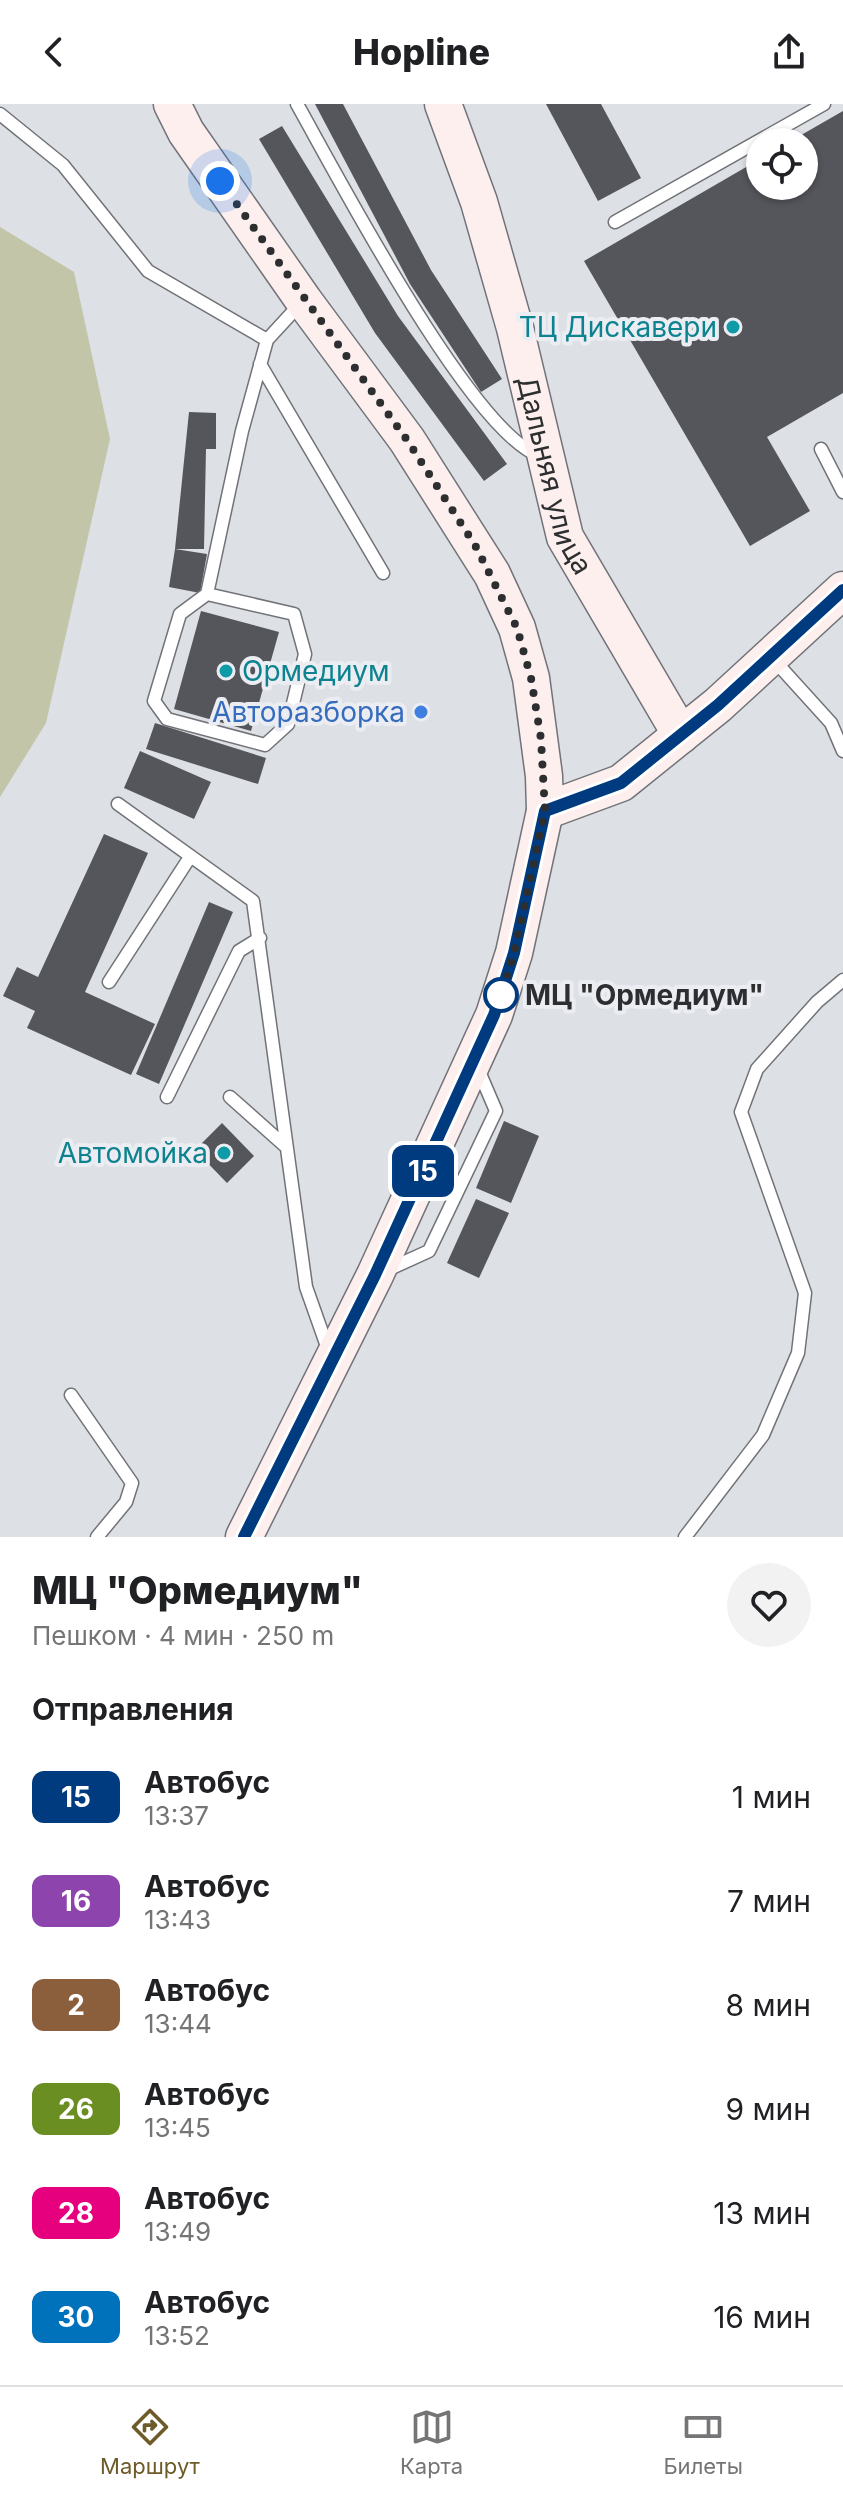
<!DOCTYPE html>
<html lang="ru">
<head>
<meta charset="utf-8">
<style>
	:root { --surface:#fff; --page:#f2f2f2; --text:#202124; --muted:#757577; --line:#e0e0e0; --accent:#6d5b29 }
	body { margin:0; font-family:Inter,sans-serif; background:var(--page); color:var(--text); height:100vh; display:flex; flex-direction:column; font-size:30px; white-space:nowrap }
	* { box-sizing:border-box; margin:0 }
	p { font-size:26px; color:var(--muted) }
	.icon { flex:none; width:44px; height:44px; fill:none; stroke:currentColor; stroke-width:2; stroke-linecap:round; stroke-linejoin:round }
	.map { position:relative; height:1433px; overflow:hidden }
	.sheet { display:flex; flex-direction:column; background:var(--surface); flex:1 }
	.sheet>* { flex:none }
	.badge { padding:0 16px; border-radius:12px; font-size:28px; line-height:52px }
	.buttons { position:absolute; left:746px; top:24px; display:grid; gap:16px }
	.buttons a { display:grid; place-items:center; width:72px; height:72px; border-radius:50%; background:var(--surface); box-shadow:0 2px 6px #0004; font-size:40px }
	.you { position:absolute; width:40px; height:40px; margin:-20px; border:6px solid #fff; border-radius:50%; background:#1a73e8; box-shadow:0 0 0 12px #1a73e833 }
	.map>.badge { position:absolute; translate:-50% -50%; box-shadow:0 0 0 4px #fff }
	h2 { padding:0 32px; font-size:30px; line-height:72px }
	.round { display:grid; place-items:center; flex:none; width:84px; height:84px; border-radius:42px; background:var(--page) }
	.summary { display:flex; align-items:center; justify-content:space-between; height:136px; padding:0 32px }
	h1 { font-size:38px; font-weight:800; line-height:60px }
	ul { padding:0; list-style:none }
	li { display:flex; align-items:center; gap:24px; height:104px; padding:0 32px }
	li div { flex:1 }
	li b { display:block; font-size:30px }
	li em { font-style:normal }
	li .badge { min-width:88px; font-weight:700; text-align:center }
	header { display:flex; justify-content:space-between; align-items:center; height:104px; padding:0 32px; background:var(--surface); font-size:36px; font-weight:800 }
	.menu { display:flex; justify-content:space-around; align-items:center; height:112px; border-top:2px solid var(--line); background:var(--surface); font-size:22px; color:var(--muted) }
	.menu a { display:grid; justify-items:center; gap:4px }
	.menu .selected { color:var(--accent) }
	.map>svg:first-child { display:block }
</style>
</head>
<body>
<header><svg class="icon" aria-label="back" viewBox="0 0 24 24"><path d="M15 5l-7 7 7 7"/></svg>Hopline<svg class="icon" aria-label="share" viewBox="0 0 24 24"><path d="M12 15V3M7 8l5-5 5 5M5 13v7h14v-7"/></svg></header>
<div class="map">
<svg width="843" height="1433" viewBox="0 0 843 1433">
	<rect width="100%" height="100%" fill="#dde0e5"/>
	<path fill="#c2c5a8" d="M0,123L74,168L110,335L46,619L0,693Z"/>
	<path fill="#54565b" d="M315,0H343L431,166L502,275L481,288L410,180Z
		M546,0H601L641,74L598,97Z
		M843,7V289L767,333L810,407L750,442L584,157L760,55V82H804V38H789Z
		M282,22L398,212L507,360L484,377L375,229L259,35Z
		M189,308L216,309V345H206L204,445H175Z
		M175,445L207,450L200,489L169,483Z
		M201,507L279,528L251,627L174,605Z
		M155,619L266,654L258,680L146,645Z
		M140,647L211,678L194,715L124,684Z
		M104,730L148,749L85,888L155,920L131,971L27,924L35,907L3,892L17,863L38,873Z
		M209,798L233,808L159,980L136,970Z
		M504,1017L539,1032L511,1099L476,1084Z
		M222,1019L254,1052L227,1079L195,1046Z
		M476,1095L509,1109L479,1174L447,1159Z"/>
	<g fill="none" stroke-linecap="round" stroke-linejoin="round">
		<g stroke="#717378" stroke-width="15">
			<path id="lane" d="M297,0C337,71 472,330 540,352
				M0,10L63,61L148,167L267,236
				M615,118L824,0
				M260,260L383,469
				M821,345L843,388
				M207,490L294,510L305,550L288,620L265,641L167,615L154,597L180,510L207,490L242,327L267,236L301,199
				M773,555L831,619L843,647
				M118,700L253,797L306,1183L329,1248
				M109,878L190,753
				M167,993L239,847L260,834
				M230,993L284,1041
				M385,1167L429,1147L496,1007L478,965
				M71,1291L132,1379L126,1398L97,1433
				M685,1433L763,1331L798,1249L805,1189L741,1008L757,965L817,898L843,876"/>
		</g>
		<g stroke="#717378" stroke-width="39">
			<g id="secondary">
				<path d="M172,0L186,28L304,197L407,336L492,470L517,524L531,574L544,672L545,707L514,849L494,911L375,1171L244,1433"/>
				<path id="s1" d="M443,0L479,98L515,224L565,433L681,631"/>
				<path d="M545,707L621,679L718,601L843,486"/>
			</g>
		</g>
		<use href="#lane" stroke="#fff" stroke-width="12"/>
		<use href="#secondary" stroke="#fdefed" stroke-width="36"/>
	</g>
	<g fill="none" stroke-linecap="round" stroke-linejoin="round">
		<g stroke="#fff" stroke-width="18">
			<path id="line" d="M244,1433L375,1171L494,911L514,849L545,707L621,679L718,601L843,486"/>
		</g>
		<use href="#line" stroke="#003b80" stroke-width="12"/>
		<path stroke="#2d2e30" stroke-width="8" stroke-dasharray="0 14.4" d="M220,77L407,336L475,441L517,524L531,574L541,635L545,707L514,849L501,891"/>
	</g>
	<g fill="#0f9aa8" stroke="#ebedf2" stroke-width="3">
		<circle cx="733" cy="223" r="8"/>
		<circle cx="226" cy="567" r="8"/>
		<circle cx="224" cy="1049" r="8"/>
	</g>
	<circle fill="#3f7fe0" stroke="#ebedf2" stroke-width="3" cx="421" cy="608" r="8"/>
	<circle fill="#fff" stroke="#003b80" stroke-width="4" cx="501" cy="891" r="16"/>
	<g text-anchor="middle" stroke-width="8" stroke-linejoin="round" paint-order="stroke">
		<g font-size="28" fill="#0d838f" stroke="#ebedf2" text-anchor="end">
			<text x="717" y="233">ТЦ Дискавери</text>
			<text x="242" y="577" text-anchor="start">Ормедиум</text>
			<text x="208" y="1059">Автомойка</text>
		</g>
		<g font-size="28" fill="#2d2e30" stroke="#ebedf2">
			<text dy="10" stroke="none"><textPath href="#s1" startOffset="388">Дальняя улица</textPath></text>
		</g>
		<g font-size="28" fill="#366cbe" stroke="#ebedf2" text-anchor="end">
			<text x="405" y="618">Авторазборка</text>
		</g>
		<g font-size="28" font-weight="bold" fill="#2d2e30" stroke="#ebedf2" text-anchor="start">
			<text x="525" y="901">МЦ "Ормедиум"</text>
		</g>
	</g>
</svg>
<div class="buttons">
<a><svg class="icon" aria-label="locate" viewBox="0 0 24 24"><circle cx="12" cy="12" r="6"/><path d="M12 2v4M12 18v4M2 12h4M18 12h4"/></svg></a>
</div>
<div class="you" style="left:220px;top:77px"></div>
<b class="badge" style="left:423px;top:1067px;background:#003b80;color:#fff">15</b>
</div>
<section class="sheet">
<div class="summary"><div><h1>МЦ &quot;Ормедиум&quot;</h1><p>Пешком · 4 мин · 250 m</p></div><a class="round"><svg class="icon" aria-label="heart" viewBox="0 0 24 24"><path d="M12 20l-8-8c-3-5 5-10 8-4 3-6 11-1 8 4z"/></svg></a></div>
<h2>Отправления</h2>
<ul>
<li><span class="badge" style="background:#003b80;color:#fff">15</span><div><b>Автобус</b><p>13:37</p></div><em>1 мин</em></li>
<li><span class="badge" style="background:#8e44ad;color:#fff">16</span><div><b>Автобус</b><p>13:43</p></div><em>7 мин</em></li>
<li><span class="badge" style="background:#8b5e3c;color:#fff">2</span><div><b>Автобус</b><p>13:44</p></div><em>8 мин</em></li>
<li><span class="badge" style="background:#6b8e23;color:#fff">26</span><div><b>Автобус</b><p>13:45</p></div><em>9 мин</em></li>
<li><span class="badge" style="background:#e6007e;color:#fff">28</span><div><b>Автобус</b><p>13:49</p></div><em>13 мин</em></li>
<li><span class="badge" style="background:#0072bc;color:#fff">30</span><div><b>Автобус</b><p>13:52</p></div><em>16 мин</em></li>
</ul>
</section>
<nav class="menu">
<a class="selected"><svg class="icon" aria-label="directions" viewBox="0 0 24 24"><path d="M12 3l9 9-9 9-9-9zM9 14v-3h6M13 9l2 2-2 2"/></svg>Маршрут</a>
<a><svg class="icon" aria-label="map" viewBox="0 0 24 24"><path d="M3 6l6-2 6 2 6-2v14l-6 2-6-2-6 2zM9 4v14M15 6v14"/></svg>Карта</a>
<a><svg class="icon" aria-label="tickets" viewBox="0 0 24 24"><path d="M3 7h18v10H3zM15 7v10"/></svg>Билеты</a>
</nav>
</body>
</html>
